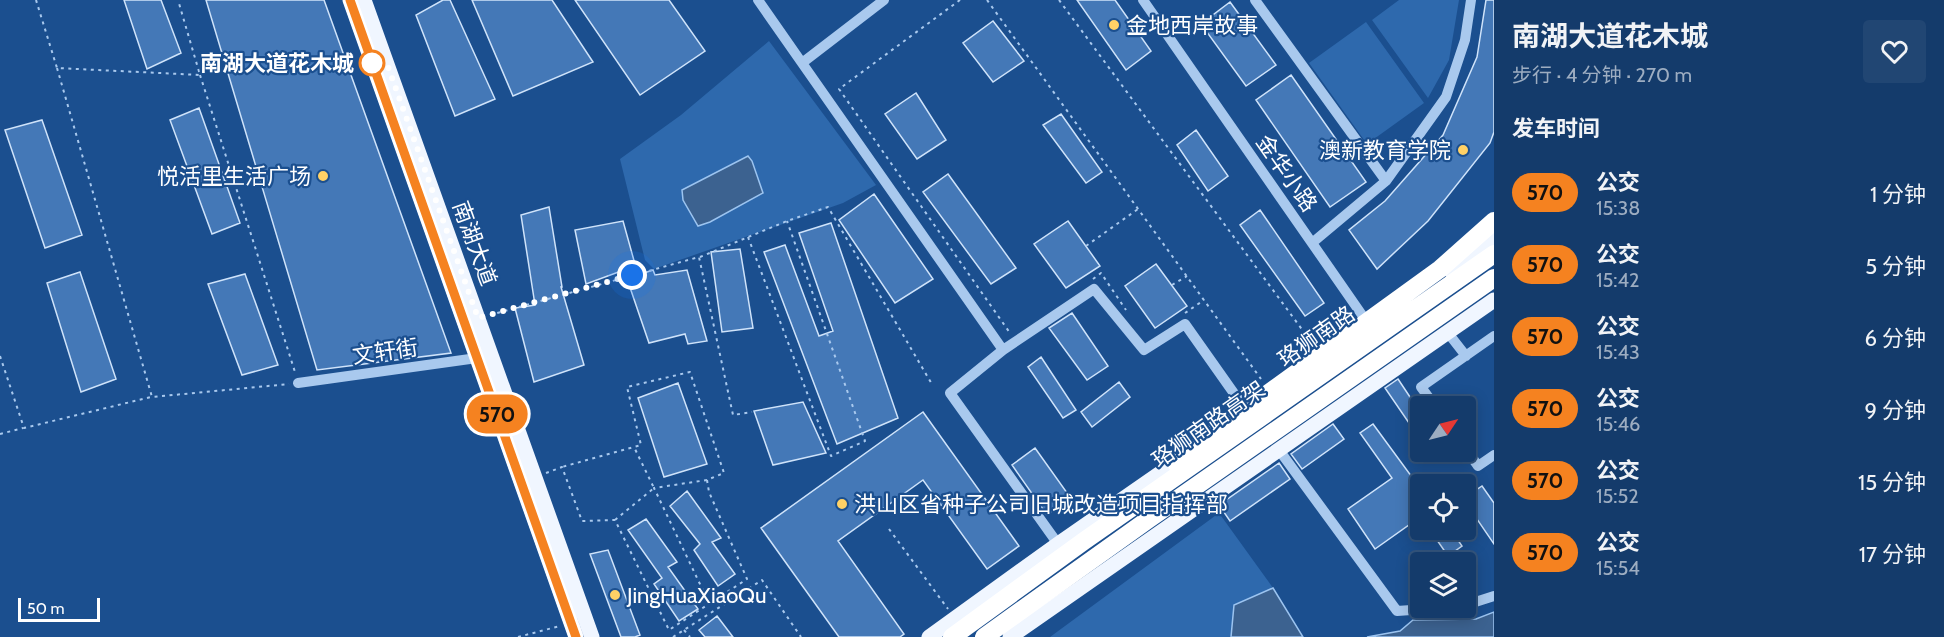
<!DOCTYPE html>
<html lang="zh">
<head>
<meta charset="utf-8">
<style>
	:root { --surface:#143b6b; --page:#214673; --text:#f1f3f6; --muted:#9dadc1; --line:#33557e }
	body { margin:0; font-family:Cabin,"Noto Sans SC",sans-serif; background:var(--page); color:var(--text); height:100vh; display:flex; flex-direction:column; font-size:22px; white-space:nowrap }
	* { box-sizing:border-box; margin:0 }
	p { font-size:20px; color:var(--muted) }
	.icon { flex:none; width:33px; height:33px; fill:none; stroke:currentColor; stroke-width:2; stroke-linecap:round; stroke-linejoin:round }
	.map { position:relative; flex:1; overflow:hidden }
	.sheet { display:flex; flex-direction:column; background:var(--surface); width:450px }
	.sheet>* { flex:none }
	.badge { padding:0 12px; border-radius:20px; font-size:21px; line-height:39px }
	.needle { width:39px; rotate:55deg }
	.fabs { position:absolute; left:1410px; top:396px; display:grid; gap:12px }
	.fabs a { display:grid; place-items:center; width:66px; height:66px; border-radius:6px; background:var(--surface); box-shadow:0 3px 15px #0003,0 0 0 2px var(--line); font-size:30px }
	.scale { position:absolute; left:18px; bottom:15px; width:82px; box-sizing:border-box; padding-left:6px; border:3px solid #fff; border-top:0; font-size:16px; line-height:21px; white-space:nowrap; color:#fff; -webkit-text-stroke:4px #1b4f8f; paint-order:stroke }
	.you { position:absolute; width:30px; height:30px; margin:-15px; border:4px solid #fff; border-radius:50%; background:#1a73e8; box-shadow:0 0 0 9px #1a73e833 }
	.map>.badge { position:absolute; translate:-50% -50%; box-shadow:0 0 0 3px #fff }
	h2 { padding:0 18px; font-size:22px; line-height:54px }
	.round { display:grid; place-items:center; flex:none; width:63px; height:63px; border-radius:6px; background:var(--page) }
	.head { display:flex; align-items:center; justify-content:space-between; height:102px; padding:0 18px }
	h1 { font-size:28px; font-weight:700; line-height:45px }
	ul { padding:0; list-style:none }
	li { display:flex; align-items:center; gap:18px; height:72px; padding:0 18px }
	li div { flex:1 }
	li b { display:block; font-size:22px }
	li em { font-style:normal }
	li .badge { min-width:66px; font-weight:700; text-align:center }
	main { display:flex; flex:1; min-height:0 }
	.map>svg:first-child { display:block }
</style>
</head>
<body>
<main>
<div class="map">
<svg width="1494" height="637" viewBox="0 0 1494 637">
	<rect width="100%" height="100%" fill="#1b4f8f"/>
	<path fill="#2e69ad" d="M1399,0H1459L1449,60L1428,98L1372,20Z
		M1366,22L1424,103L1367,144L1309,63Z
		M769,41L876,185L843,203L654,269L645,260L620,159L681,115Z
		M1219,513L1273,588L1234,605L1231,637H1050Z"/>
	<path fill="#3c6290" stroke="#9cc4f0" stroke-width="1.5" d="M748,156L752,161L763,193L710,222L698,226L683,200L682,190Z
		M1273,588L1303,637H1231L1234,605Z
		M1494,612V637H1367L1400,631L1413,620L1476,619Z"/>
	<path fill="#4478b7" stroke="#cfe3fa" stroke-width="1.5" d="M124,0H161L181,53L147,69Z
		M206,0H324L451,353L317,370Z
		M443,0H450L495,99L455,116L416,15Z
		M472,0H552L593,62L513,96Z
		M575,0H669L705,51L640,95Z
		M1077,0H1115L1151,51L1126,70Z
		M1486,0H1494V132L1490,143L1428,221L1377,269L1349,230L1385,201L1443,135L1477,57Z
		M1230,2L1276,65L1246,86L1201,24Z
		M993,21L1024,61L993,82L963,43Z
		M1291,75L1366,182L1330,207L1256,100Z
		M916,93L946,140L917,159L885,114Z
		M199,108L240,223L212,234L170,120Z
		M1061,114L1102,172L1086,183L1043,125Z
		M42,120L82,235L45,248L5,130Z
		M1196,130L1228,176L1208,191L1177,145Z
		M948,174L1016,268L991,284L923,192Z
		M874,194L933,279L895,303L839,220Z
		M549,207L562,287H561L584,365L534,382L515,308L535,305L521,215Z
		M1260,210L1324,303L1305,316L1240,225Z
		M623,221L638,275L653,270L655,275L687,270L707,341L688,344L685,334L649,343L624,270L586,284L575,230Z
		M1068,221L1100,266L1066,288L1034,244Z
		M831,223L898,418L837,444L764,252L785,245L819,336L833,331L799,233Z
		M740,249L753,328L722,332L711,252Z
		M1156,264L1187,306L1155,328L1125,286Z
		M80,272L116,379L81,392L47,283Z
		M245,274L278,365L242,375L208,284Z
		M1072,313L1108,366L1087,380L1049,328Z
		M1041,357L1076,410L1063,418L1028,367Z
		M1398,379L1420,412V439L1385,388Z
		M1119,382L1130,397L1092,427L1081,412Z
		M678,383L707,464L664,477L638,398Z
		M803,402L826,453L773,465L754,411Z
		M923,412L1019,546L987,569L923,480L838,541L904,634L900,637H839L761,528Z
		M1333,424L1344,439L1302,469L1291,454Z
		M1373,424L1417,484L1420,482V517L1375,549L1348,509L1392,478L1360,433Z
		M1035,448L1070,497L1047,515L1012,465Z
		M1279,463L1290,479L1230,521L1219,505Z
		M1482,486L1494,503V544L1466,503V497Z
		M687,491L721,538L712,542L735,574L718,586L694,550L700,544L670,506Z
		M646,519L677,562L668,567L698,609L679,621L654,584L662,578L628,530Z
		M1430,530H1451L1462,546L1448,556Z
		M608,550L640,635L635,637H621L590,554Z
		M717,616L733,637H705L699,630Z"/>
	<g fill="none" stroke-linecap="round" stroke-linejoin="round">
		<path stroke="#a9c9ee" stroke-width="2" stroke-dasharray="3 4.5" stroke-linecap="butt" d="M36,0L57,68L200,75L178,0
			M960,0L839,89L1010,333
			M987,0L1261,379
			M1059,0L1312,343
			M57,68L152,397L289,384
			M200,75L295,372
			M748,237L831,456L865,441L787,221
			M1086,246L1138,209
			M700,257L787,221L828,207L933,386
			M1093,279L1101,273L1126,310
			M1172,285L1187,276
			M1185,313L1204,300
			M490,315L699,257L733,415L752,412
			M0,356L24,428L151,397
			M0,434L23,428
			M546,473L562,467L582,521L615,520L669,630L747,579L709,492L707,480L724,473L690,372L627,387L641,445L562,467
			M707,480L654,488L709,603
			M615,520L654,488L634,447
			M889,529L948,609
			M684,630L690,637
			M518,637L560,626
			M673,637L762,580L801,637"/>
		<path stroke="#a9c9ee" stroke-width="10" d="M758,0L802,63L884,0
			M1143,0L1369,325
			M1255,0L1386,181
			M802,63L1003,350
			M1312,243L1386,181L1446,97L1465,40L1471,0
			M1448,333L1466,356
			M298,383L477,358
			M1435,406L1421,387L1494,336
			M1466,449L1478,466L1494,455
			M1279,450L1397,611L1440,608
			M1058,544L950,393L1003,350L1094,289L1144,350L1185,324L1245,409
			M1466,605L1494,596"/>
		<path stroke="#f0f6ff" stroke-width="15" d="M350,0L576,637
			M364,0L592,637
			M1450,270L1494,238
			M929,637L1058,544L1185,456
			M1010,637L1494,300"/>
		<path stroke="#fff" stroke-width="18" d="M1176,463L1212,434L1440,269L1494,221
			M952,637L1084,541L1494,254
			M984,637L1149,519L1494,278"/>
	</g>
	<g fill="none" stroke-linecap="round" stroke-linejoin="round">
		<g stroke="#fff" stroke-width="14">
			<path id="line" d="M350,0L576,637"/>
		</g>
		<use href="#line" stroke="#f58220" stroke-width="9"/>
		<path stroke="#fff" stroke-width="6" stroke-dasharray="0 10.8" d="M372,63L386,61L478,318L632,275"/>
	</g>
	<g fill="#ffd166" stroke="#1b4f8f" stroke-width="2">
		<circle cx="1114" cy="25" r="6"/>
		<circle cx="1463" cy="150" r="6"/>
		<circle cx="323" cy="176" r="6"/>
		<circle cx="842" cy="504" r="6"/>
		<circle cx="615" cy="595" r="6"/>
	</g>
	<circle fill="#fff" stroke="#f58220" stroke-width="3" cx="372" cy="63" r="12"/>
	<g text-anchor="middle" stroke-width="4.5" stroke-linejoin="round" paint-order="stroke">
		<g font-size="22" fill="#fff" stroke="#1b4f8f" text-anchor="start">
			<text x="1126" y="33">金地西岸故事</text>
			<text x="1451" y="158" text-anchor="end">澳新教育学院</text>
			<text x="311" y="184" text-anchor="end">悦活里生活广场</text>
			<text x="854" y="512">洪山区省种子公司旧城改造项目指挥部</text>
			<text x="627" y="603">JingHuaXiaoQu</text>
		</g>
		<g font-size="22" font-weight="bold" fill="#fff" stroke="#1b4f8f" text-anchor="end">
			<text x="354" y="71">南湖大道花木城</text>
		</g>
		<g font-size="22" fill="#fff" stroke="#1b4f8f">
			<text transform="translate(1287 173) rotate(55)" y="8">金华小路</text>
			<text transform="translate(475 243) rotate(70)" y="8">南湖大道</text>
			<text transform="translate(1316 336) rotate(-35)" y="8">珞狮南路</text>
			<text transform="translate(385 351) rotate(-8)" y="8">文轩街</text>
			<text transform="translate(1208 424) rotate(-35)" y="8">珞狮南路高架</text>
		</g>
	</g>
</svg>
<div class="fabs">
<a><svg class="needle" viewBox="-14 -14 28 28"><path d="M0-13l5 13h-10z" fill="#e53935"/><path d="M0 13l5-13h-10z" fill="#9dadc1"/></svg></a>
<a><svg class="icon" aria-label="locate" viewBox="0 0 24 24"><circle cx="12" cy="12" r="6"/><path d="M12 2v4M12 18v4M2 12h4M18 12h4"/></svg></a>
<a><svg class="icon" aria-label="layers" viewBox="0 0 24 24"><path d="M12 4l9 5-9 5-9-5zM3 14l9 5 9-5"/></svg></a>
</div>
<div class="scale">50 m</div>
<div class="you" style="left:632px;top:275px"></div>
<b class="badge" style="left:497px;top:414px;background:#f58220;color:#111">570</b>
</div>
<section class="sheet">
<div class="head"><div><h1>南湖大道花木城</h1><p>步行 · 4 分钟 · 270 m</p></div><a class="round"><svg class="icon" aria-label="heart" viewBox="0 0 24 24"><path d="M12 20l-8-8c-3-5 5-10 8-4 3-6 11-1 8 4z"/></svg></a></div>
<h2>发车时间</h2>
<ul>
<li><span class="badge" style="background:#f58220;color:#111">570</span><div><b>公交</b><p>15:38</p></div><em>1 分钟</em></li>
<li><span class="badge" style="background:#f58220;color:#111">570</span><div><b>公交</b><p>15:42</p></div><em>5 分钟</em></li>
<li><span class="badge" style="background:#f58220;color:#111">570</span><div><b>公交</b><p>15:43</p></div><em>6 分钟</em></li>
<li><span class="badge" style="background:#f58220;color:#111">570</span><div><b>公交</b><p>15:46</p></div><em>9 分钟</em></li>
<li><span class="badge" style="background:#f58220;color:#111">570</span><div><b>公交</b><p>15:52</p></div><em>15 分钟</em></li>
<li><span class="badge" style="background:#f58220;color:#111">570</span><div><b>公交</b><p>15:54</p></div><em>17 分钟</em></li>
</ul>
</section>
</main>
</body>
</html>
